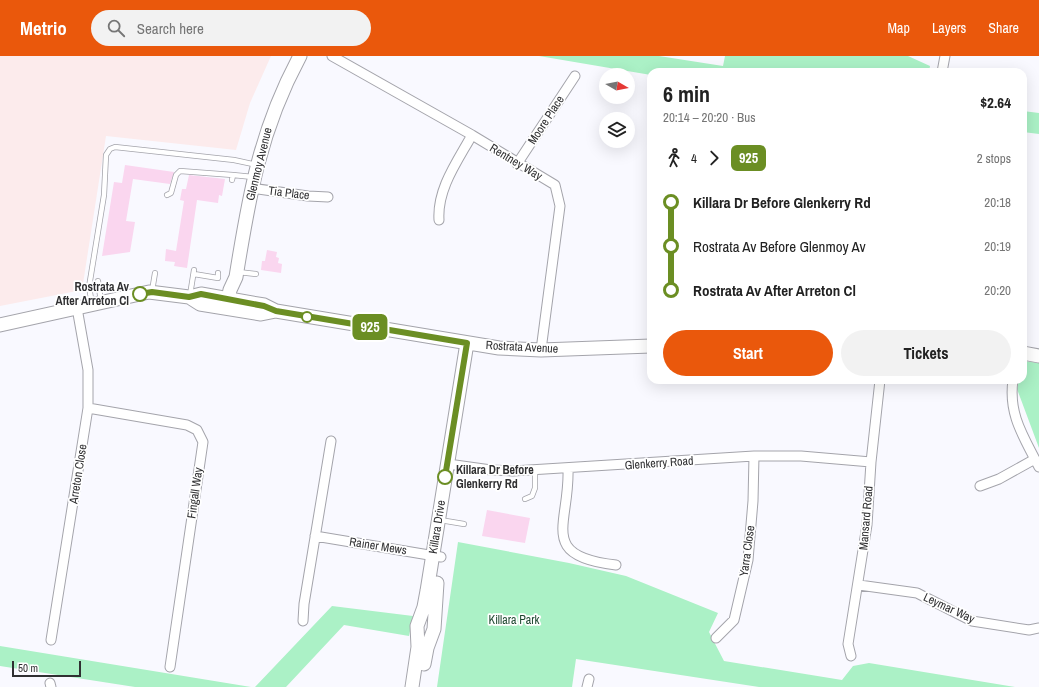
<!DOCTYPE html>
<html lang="en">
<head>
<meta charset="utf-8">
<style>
	:root { --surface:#fff; --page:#f2f2f2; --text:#222; --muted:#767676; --accent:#ea580c }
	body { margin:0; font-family:"Archivo Narrow",sans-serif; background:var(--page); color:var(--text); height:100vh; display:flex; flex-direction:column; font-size:15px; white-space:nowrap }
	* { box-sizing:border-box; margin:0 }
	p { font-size:13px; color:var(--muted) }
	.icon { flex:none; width:22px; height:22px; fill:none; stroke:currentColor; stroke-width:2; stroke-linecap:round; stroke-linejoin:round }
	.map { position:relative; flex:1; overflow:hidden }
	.side { position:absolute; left:647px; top:12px; width:380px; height:316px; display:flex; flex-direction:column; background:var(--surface); border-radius:12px; box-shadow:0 4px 16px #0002 }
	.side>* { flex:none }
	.badge { padding:0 8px; border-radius:6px; font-size:14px; line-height:26px }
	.needle { width:26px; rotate:99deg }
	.buttons { position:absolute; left:599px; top:12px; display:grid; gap:8px }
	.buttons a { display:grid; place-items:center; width:36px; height:36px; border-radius:50%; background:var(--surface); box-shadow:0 4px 16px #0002; font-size:20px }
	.scale { position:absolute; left:12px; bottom:10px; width:69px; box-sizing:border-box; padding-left:4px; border:2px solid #303032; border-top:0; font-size:11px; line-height:14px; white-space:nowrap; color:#303032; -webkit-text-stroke:3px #fff; paint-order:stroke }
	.map>.badge { position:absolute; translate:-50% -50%; box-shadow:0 0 0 2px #fff }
	.legs { display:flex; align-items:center; gap:6px; height:44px; padding:0 16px; font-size:13px }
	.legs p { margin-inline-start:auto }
	.summary { display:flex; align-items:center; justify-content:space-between; height:68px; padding:0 16px }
	h1 { font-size:22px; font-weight:700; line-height:30px }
	.button { display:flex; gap:8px; margin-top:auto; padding:8px 16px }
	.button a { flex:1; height:46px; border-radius:24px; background:var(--accent); color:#fff; font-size:16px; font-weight:700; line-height:46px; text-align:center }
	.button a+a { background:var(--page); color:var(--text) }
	ul { padding:0 16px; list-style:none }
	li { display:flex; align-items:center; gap:14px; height:44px; font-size:15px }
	li i { display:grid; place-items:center; width:6px; height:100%; margin:0 5px; background:currentColor }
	li i::after { content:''; width:10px; height:10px; margin:-5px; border:3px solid; border-radius:50%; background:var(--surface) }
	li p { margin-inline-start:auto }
	li:first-child i { background:linear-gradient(#0000 50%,currentColor 0) }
	li:last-child i { background:linear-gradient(currentColor 50%,#0000 0) }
	header { display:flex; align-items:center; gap:24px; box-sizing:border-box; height:56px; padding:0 20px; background:var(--accent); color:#fff }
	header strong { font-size:19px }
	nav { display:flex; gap:22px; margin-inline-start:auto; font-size:14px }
	.search { width:280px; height:36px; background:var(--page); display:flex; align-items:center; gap:10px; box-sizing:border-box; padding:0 14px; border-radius:22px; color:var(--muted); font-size:15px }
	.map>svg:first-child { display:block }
</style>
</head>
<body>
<header>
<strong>Metrio</strong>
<div class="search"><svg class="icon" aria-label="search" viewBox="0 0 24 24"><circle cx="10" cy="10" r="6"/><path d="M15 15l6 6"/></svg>Search here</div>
<nav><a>Map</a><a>Layers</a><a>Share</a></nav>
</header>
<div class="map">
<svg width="1039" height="631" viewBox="0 0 1039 631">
	<rect width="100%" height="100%" fill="#f9f9ff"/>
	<path fill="#fcebec" d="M0,0H271L250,47L236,94L106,80L82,234L0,250Z"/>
	<path fill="#abf1c6" d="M539,0H659L723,10L725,0H908L930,10L929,16H651V19Z
		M1023,55L1039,57V78L1023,76Z
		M1024,305L1039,307V392L1017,333L1019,324H1023Z
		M458,486L569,507L626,520L718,557L709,576L724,605L842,624L853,610L869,607L1015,631H759L576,603L572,631H437Z
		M332,550L413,560L409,580L344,569L286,631H255Z
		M0,590L251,631H135L0,610Z"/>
	<path fill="#fad6ef" d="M125,109L174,116L170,128L133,123L126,165L135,166L130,196L102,200L114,126L122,127Z
		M189,119L225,123L222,140L219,139L218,147L197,144L187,212L174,210L175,206L165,205L166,193L176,195L184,145L180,144L182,133H186Z
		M267,194L277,196L276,201L279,202L278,207L282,208L281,217L261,214L262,205H265Z
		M487,454L530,462L525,487L482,480Z"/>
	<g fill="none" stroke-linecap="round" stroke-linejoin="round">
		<g stroke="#a4a4ab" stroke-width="6">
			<path id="lane" d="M232,124L233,119L253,121
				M167,139L171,137L176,119L180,115L233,119
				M238,216L256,218
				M194,218L218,222V217
				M98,225L101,246
				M152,235L155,217
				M190,239L194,214
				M92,248L89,231L104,139L106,99L110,93L115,91L234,104L257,109
				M525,443L532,440L535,432V415
				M440,464L464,468"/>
		</g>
		<g stroke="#a4a4ab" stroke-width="11">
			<path id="street" d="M332,0L472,79L555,129L560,150L541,294
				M942,16L945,0
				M517,108L575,20
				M251,132L308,140L328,141
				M439,164C437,133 457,106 472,79
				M1013,324C1008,359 1024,381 1039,411
				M88,352L187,369L197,374L203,386L170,611
				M448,408L491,414L513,415L754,400H801L871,406
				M568,413C570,468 537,500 616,509
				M980,430L999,423L1035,403
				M315,480L441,501
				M859,529L917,537L972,565L1029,574L1039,572
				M303,565L304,548L331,385
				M716,582L734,564L748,504L753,445L754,400
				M51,584L88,352V314L77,252
				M851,600L848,588L867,469L871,406L880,324
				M50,627L51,631
				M587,631L589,623"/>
		</g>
		<g stroke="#a4a4ab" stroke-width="15">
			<path id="secondary" d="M189,241L200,248L261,258L276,255
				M226,252L230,234L236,221C249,140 260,74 300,0
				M0,269L149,236L189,241L201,238L264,249L276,255L499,292L541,294L651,290
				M1023,297L1039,300
				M424,608L427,592L434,573L437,527
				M412,631L418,591L417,570L424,551L427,535L467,287"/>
		</g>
		<use href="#lane" stroke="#fff" stroke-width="4.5"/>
		<use href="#street" stroke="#fff" stroke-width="9"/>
		<use href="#secondary" stroke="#fff" stroke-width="13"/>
	</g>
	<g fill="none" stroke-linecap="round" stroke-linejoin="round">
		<g stroke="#fff" stroke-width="9">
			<path id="line-1" d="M140,238L152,236L189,241L201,238L264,250L276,255L467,287L445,421"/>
		</g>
		<use href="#line-1" stroke="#6b8e23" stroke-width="6"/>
	</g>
	<g fill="#fff" stroke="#6b8e23" stroke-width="2">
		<circle cx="140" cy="238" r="7"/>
		<circle cx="307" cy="261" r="5"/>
		<circle cx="445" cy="421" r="7"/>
	</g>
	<g text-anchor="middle" stroke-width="3.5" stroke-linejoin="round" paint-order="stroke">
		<g font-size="12" fill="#303032" stroke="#fff">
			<text transform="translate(546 64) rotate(-57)" y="4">Moore Place</text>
			<text transform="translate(516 106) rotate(31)" y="4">Rentney Way</text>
			<text transform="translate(259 108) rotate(-76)" y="4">Glenmoy Avenue</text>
			<text transform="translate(289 137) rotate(7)" y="4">Tia Place</text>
			<text transform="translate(522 291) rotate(3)" y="4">Rostrata Avenue</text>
			<text transform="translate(659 407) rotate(-4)" y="4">Glenkerry Road</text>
			<text transform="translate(78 418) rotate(-81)" y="4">Arreton Close</text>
			<text transform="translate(195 437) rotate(-82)" y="4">Fingall Way</text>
			<text transform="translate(866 462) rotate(-85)" y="4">Mansard Road</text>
			<text transform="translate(437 471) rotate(-81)" y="4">Killara Drive</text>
			<text transform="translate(378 490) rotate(9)" y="4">Rainer Mews</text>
			<text transform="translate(747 495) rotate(-82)" y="4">Yarra Close</text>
			<text transform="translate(949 552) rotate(25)" y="4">Leymar Way</text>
		</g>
		<g font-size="12" font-weight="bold" fill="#303032" stroke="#fff" text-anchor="end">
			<text x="129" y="235">Rostrata Av<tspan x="129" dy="14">After Arreton Cl</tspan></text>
			<text x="456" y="418" text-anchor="start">Killara Dr Before<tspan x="456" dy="14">Glenkerry Rd</tspan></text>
		</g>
		<g font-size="12" fill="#1e4830" stroke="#fff">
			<text x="514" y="568">Killara Park</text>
		</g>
	</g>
</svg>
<div class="buttons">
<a><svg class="needle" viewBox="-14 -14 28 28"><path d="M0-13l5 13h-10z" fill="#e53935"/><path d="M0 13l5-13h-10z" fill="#767676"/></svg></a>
<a><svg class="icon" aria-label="layers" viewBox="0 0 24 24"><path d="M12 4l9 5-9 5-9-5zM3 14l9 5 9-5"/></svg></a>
</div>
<div class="scale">50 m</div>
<b class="badge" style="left:370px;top:271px;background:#6b8e23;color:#fff">925</b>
<section class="side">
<div class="summary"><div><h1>6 min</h1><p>20:14 – 20:20 · Bus</p></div><b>$2.64</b></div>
<div class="legs"><svg class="icon" aria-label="walk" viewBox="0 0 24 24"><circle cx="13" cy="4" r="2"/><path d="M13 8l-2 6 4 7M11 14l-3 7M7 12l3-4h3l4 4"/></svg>4<svg class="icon" aria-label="forward" viewBox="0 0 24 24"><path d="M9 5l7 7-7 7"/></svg><b class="badge" style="background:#6b8e23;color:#fff">925</b><p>2 stops</p></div>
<ul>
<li><i style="color:#6b8e23"></i><b>Killara Dr Before Glenkerry Rd</b><p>20:18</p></li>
<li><i style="color:#6b8e23"></i><span>Rostrata Av Before Glenmoy Av</span><p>20:19</p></li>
<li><i style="color:#6b8e23"></i><b>Rostrata Av After Arreton Cl</b><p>20:20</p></li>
</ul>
<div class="button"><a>Start</a><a>Tickets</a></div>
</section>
</div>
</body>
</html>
